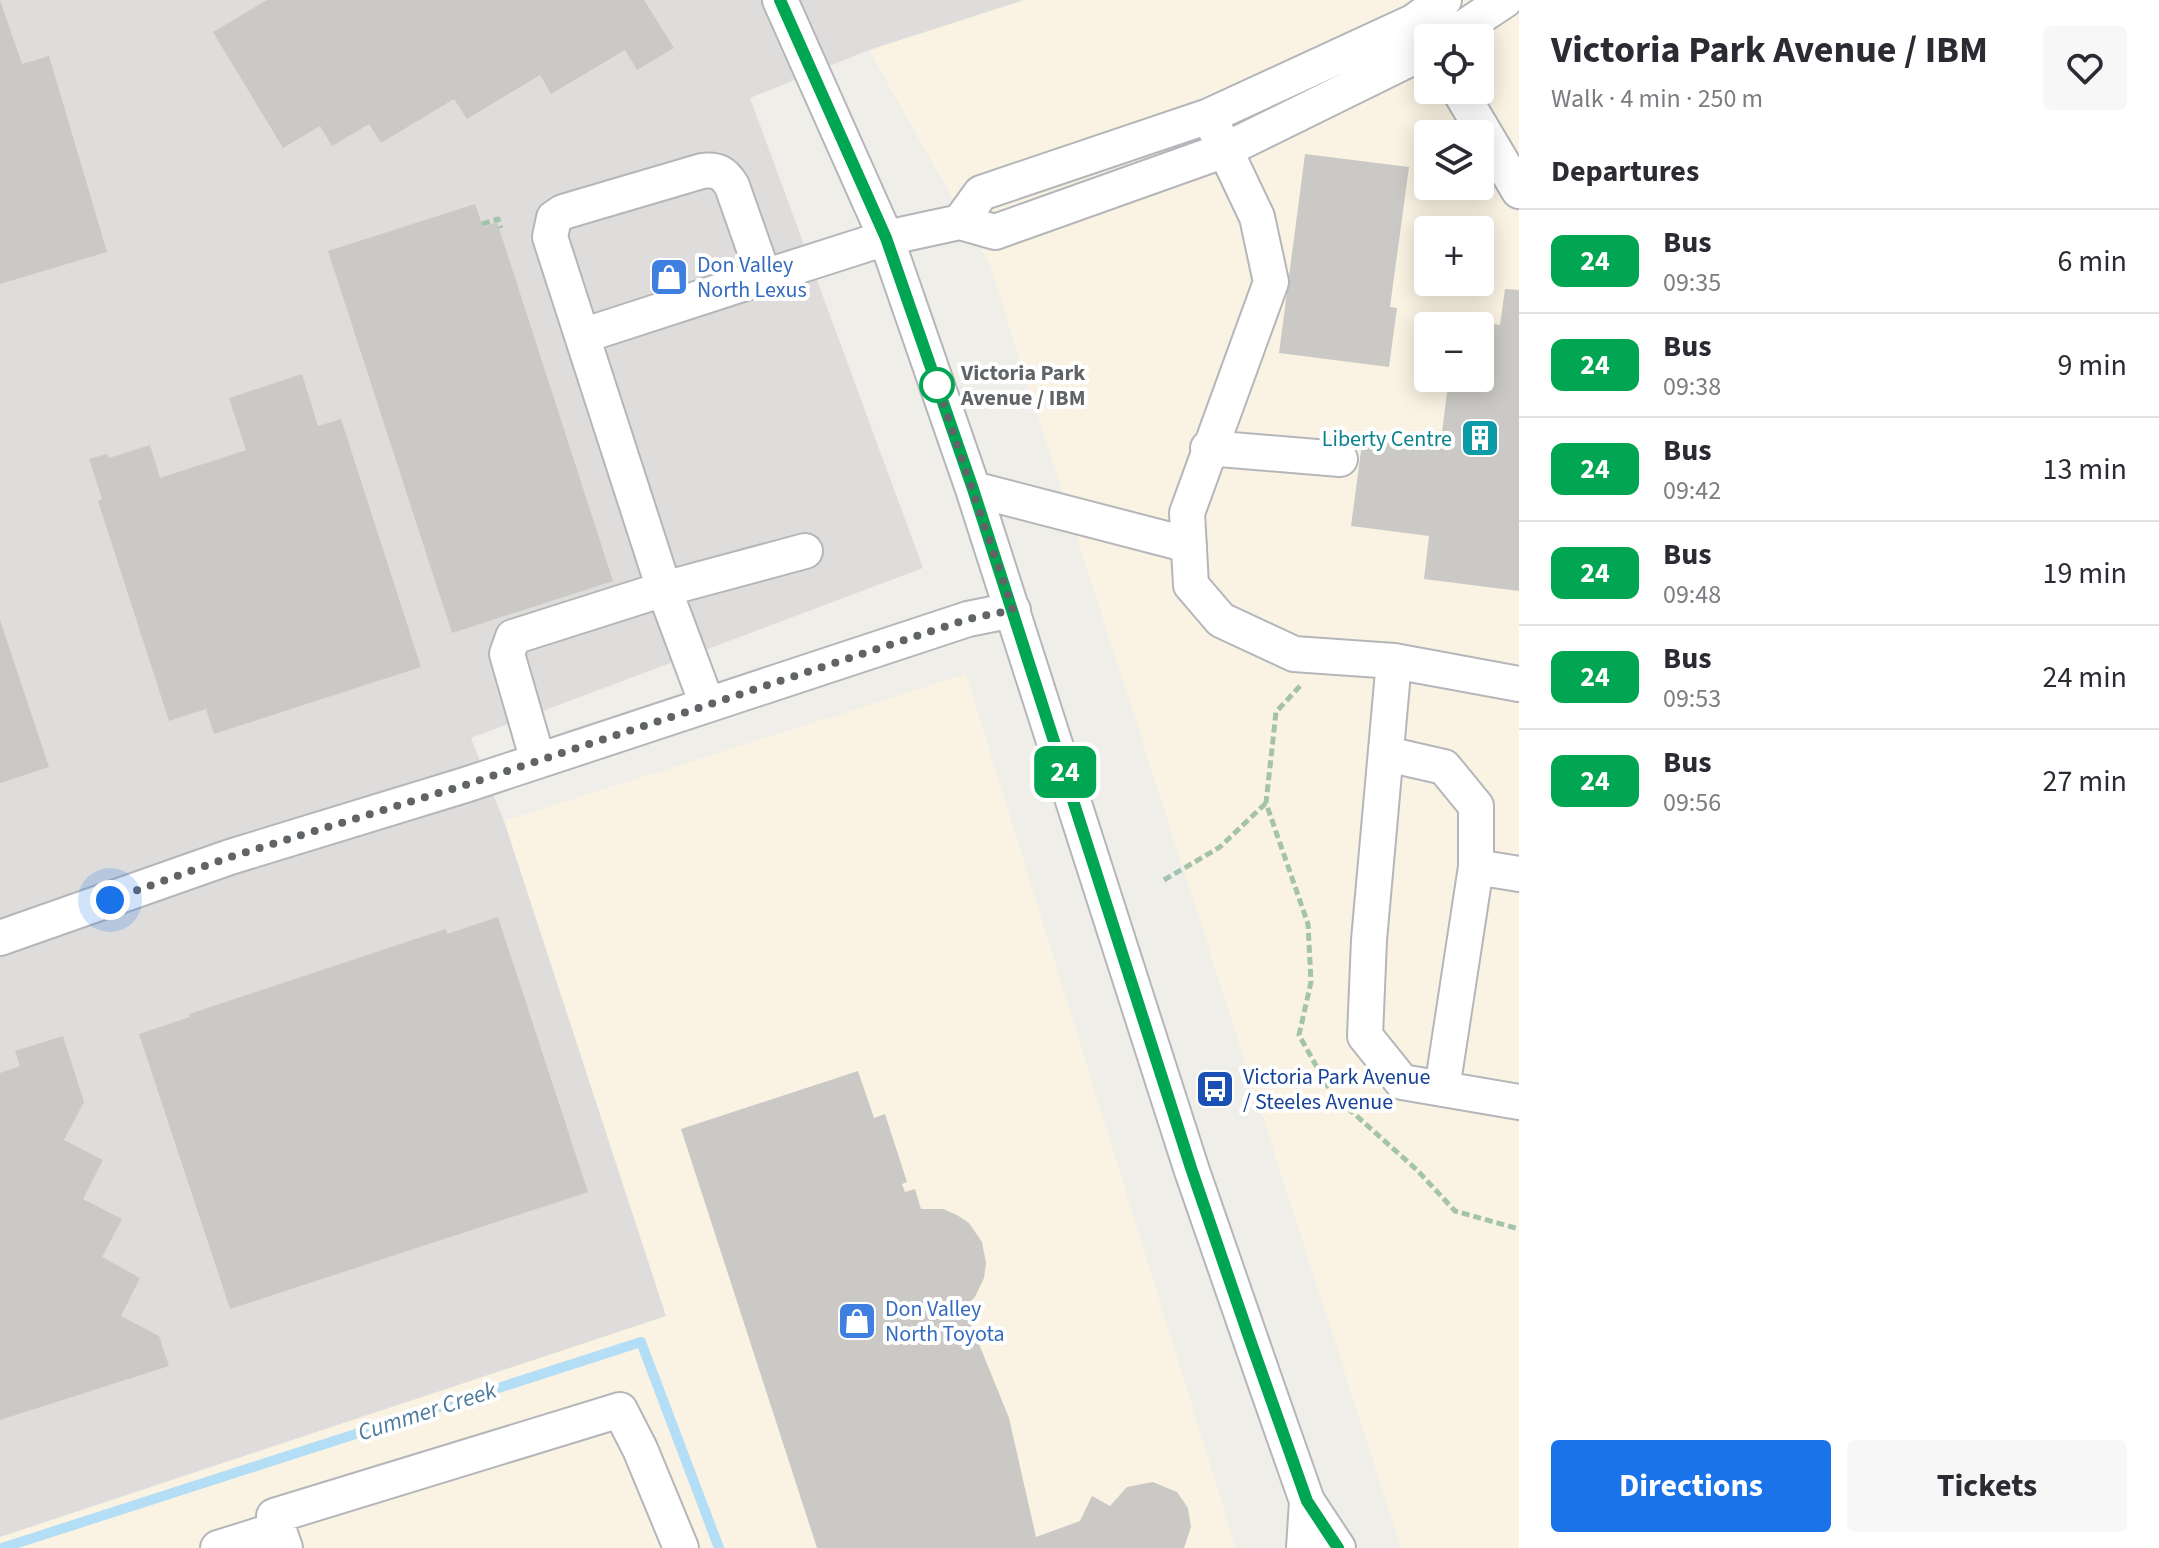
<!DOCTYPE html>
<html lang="en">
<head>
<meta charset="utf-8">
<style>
	:root { --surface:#fff; --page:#f7f7f7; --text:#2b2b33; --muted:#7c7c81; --line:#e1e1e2; --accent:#1a73e8 }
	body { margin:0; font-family:"Source Sans 3",sans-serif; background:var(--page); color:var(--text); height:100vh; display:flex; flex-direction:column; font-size:30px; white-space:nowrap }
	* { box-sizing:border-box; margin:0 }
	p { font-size:26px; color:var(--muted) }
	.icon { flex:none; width:44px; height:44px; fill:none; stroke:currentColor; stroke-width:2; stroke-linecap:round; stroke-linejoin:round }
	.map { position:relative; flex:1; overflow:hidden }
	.drawer { display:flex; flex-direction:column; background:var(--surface); width:640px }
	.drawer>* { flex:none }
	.badge { padding:0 16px; border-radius:12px; font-size:28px; line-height:52px }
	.controls { position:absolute; left:1414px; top:24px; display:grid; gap:16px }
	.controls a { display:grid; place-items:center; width:80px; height:80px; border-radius:8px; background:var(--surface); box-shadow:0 4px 20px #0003; font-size:40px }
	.you { position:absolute; width:40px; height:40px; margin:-20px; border:6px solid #fff; border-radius:50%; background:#1a73e8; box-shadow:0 0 0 12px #1a73e833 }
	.map>.badge { position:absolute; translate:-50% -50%; box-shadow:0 0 0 4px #fff }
	h2 { padding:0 32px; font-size:30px; line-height:72px }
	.round { display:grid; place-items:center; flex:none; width:84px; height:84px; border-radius:8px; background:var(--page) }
	.head { display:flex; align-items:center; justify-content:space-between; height:136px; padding:0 32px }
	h1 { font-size:38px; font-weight:700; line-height:60px }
	.button { display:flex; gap:16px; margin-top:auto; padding:16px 32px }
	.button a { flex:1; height:92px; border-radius:8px; background:var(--accent); color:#fff; font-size:32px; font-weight:700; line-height:92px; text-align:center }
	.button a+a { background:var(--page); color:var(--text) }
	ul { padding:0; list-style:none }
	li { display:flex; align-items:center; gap:24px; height:104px; padding:0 32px; border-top:2px solid var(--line) }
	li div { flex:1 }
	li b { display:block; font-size:30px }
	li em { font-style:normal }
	li .badge { min-width:88px; font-weight:700; text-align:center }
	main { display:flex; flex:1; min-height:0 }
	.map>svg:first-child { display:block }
</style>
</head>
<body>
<main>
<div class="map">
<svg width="1519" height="1548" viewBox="0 0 1519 1548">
	<rect width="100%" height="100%" fill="#f0eee9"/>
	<path fill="#faf3e4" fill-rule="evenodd" d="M1024,0H1519V1548H1401L989,263L869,50ZM1428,38H1480V90H1428ZM1428,134H1480V186H1428ZM1428,230H1480V282H1428ZM1428,326H1480V378H1428Z
		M966,674L1236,1548H0V1537L665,1316L504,821Z"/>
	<path fill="#dfdddb" d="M0,0H1024L869,50L750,98L923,568L471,738L504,821L666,1316L0,1537Z"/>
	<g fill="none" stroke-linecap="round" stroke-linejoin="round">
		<path stroke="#b4def5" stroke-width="10" d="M2,1548L641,1342L719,1548"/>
	</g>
	<path fill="#cbc9c5" d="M0,0L22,64L49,56L107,252L0,284Z
		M267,0H644L674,48L637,70L625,50L551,94L540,75L467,119L454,99L381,143L369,124L332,146L320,126L283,148L213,32Z
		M1305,154L1409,167L1390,307L1397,308L1389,367L1279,353Z
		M475,204L483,227L497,222L613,581L452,633L328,251Z
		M1505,289L1519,290V591L1424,579L1429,536L1351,526L1363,436L1440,447L1449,378H1480V326H1456L1457,319L1500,325Z
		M302,374L318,426L341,419L421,667L214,734L206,709L169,721L98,501L102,499L89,459L107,454L109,458L150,445L160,478L246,450L229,398Z
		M0,620L49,767L0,783Z
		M498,917L588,1192L230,1309L139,1034L190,1017L189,1014L446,929L447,934Z
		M63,1036L84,1102L64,1140L103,1160L83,1199L122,1219L102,1257L140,1278L121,1316L159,1336L169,1366L0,1420V1073L20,1066L15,1051Z
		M858,1071L874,1118L885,1114L907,1182L902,1184L905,1192L915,1189L921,1209H943L957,1215L969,1223L982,1242L986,1263L984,1278L975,1297L964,1307L1009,1418L1036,1537L1080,1521L1092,1496L1110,1506L1127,1487L1153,1482L1177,1492L1188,1508L1191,1527L1184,1548H817L681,1129Z"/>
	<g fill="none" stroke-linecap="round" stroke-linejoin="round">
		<g stroke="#b4b6b9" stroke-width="38">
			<path id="minor" d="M780,0L886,238L973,489L1191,1168L1268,1390L1307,1501L1338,1548
				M1448,38L1505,0
				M1459,90L1519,191
				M1209,116L1257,217L1271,282L1187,513L1191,585L1221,620L1294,654L1394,661L1519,684
				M960,222L981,193L1209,116L1413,22L1444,0
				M764,277L886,238L960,222L995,232L1225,150L1428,50
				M582,336L764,277L732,186C724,173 718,169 702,171L563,212L554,218L550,237L664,589L707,704
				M1208,448L1340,459
				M973,489L1189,545
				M1394,661L1369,940L1365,1036L1402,1082L1519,1102
				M1387,754L1444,767L1476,806V867L1519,874
				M538,761L507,654L513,637L664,589L805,551
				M0,938L230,857L465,785L968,619L1013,610
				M1442,1089L1476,867
				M218,1548L279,1529
				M285,1548L274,1516L620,1410L640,1449L681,1548
				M1304,1548L1307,1501"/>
		</g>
		<path stroke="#a3c4aa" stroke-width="5" stroke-dasharray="8 4" stroke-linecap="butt" d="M482,224L498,219L501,228
			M1300,686L1276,712L1266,803L1308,924L1311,982L1299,1035L1332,1094L1417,1170L1455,1211L1519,1229
			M1164,880L1220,847L1266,803"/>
		<use href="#minor" stroke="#fff" stroke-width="34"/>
	</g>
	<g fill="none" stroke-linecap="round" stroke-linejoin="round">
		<g stroke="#fff" stroke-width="18">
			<path id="line" d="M780,0L886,238L973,489L1191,1168L1248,1334L1307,1501L1338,1548"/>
		</g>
		<use href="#line" stroke="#00a651" stroke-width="12"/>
		<path stroke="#606467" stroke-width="8" stroke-dasharray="0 14.4" d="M110,900L230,857L465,785L968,619L1013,610L937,385"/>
	</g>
	<defs>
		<g id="shop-square" transform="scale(2)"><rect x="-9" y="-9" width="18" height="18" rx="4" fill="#3f7fe0" stroke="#fff"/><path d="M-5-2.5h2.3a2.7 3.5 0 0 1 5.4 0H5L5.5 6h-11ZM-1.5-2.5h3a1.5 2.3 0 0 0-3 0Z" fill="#fff"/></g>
		<g id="building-square" transform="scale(2)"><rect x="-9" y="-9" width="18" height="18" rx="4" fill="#0f9aa8" stroke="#fff"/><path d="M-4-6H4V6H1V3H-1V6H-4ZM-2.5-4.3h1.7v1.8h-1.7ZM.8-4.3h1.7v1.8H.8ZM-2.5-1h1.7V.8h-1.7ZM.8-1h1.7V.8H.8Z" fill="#fff"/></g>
		<g id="bus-square" transform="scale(2)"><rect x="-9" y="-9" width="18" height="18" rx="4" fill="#1a4fb4" stroke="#fff"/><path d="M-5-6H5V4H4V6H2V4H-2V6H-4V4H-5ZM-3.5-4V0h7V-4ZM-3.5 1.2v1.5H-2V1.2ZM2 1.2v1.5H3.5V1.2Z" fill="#fff"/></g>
	</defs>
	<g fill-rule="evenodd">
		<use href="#shop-square" x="669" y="277"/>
		<use href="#building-square" x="1480" y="438"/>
		<use href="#bus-square" x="1215" y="1089"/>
		<use href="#shop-square" x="857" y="1321"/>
	</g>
	<circle fill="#fff" stroke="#00a651" stroke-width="4" cx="937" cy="385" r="16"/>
	<g text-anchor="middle" stroke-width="8" stroke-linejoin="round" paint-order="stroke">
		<g font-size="22" fill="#366cbe" stroke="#fff" text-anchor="start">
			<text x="697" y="272">Don Valley<tspan x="697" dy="25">North Lexus</tspan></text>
			<text x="885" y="1316">Don Valley<tspan x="885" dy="25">North Toyota</tspan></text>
		</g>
		<g font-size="22" font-weight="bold" fill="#606467" stroke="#fff" text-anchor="start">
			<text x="961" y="380">Victoria Park<tspan x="961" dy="25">Avenue / IBM</tspan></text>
		</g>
		<g font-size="22" fill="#0d838f" stroke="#fff" text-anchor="end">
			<text x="1452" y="446">Liberty Centre</text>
		</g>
		<g font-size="22" fill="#164399" stroke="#fff" text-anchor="start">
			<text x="1243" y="1084">Victoria Park Avenue<tspan x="1243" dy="25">/ Steeles Avenue</tspan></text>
		</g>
		<g font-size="24" font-style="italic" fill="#4e7b9d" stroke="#fff">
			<text transform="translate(427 1411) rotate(-18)" y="8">Cummer Creek</text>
		</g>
	</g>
</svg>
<div class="controls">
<a><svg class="icon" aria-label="locate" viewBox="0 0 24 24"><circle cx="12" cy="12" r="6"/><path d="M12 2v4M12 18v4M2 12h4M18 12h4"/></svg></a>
<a><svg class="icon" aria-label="layers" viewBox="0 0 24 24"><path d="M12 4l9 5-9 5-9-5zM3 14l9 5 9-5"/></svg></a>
<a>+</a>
<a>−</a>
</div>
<div class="you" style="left:110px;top:900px"></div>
<b class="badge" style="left:1065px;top:772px;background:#00a651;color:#fff">24</b>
</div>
<section class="drawer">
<div class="head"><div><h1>Victoria Park Avenue / IBM</h1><p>Walk · 4 min · 250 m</p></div><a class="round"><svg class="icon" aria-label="heart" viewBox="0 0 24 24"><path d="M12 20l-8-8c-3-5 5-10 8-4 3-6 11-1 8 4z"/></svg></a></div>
<h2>Departures</h2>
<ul>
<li><span class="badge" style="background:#00a651;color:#fff">24</span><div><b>Bus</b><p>09:35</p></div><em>6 min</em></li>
<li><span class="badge" style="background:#00a651;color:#fff">24</span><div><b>Bus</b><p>09:38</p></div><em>9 min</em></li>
<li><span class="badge" style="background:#00a651;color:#fff">24</span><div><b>Bus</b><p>09:42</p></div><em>13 min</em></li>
<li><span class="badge" style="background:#00a651;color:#fff">24</span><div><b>Bus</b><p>09:48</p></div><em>19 min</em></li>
<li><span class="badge" style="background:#00a651;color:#fff">24</span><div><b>Bus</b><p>09:53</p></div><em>24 min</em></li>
<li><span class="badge" style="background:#00a651;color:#fff">24</span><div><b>Bus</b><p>09:56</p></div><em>27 min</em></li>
</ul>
<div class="button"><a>Directions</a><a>Tickets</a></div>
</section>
</main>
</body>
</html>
